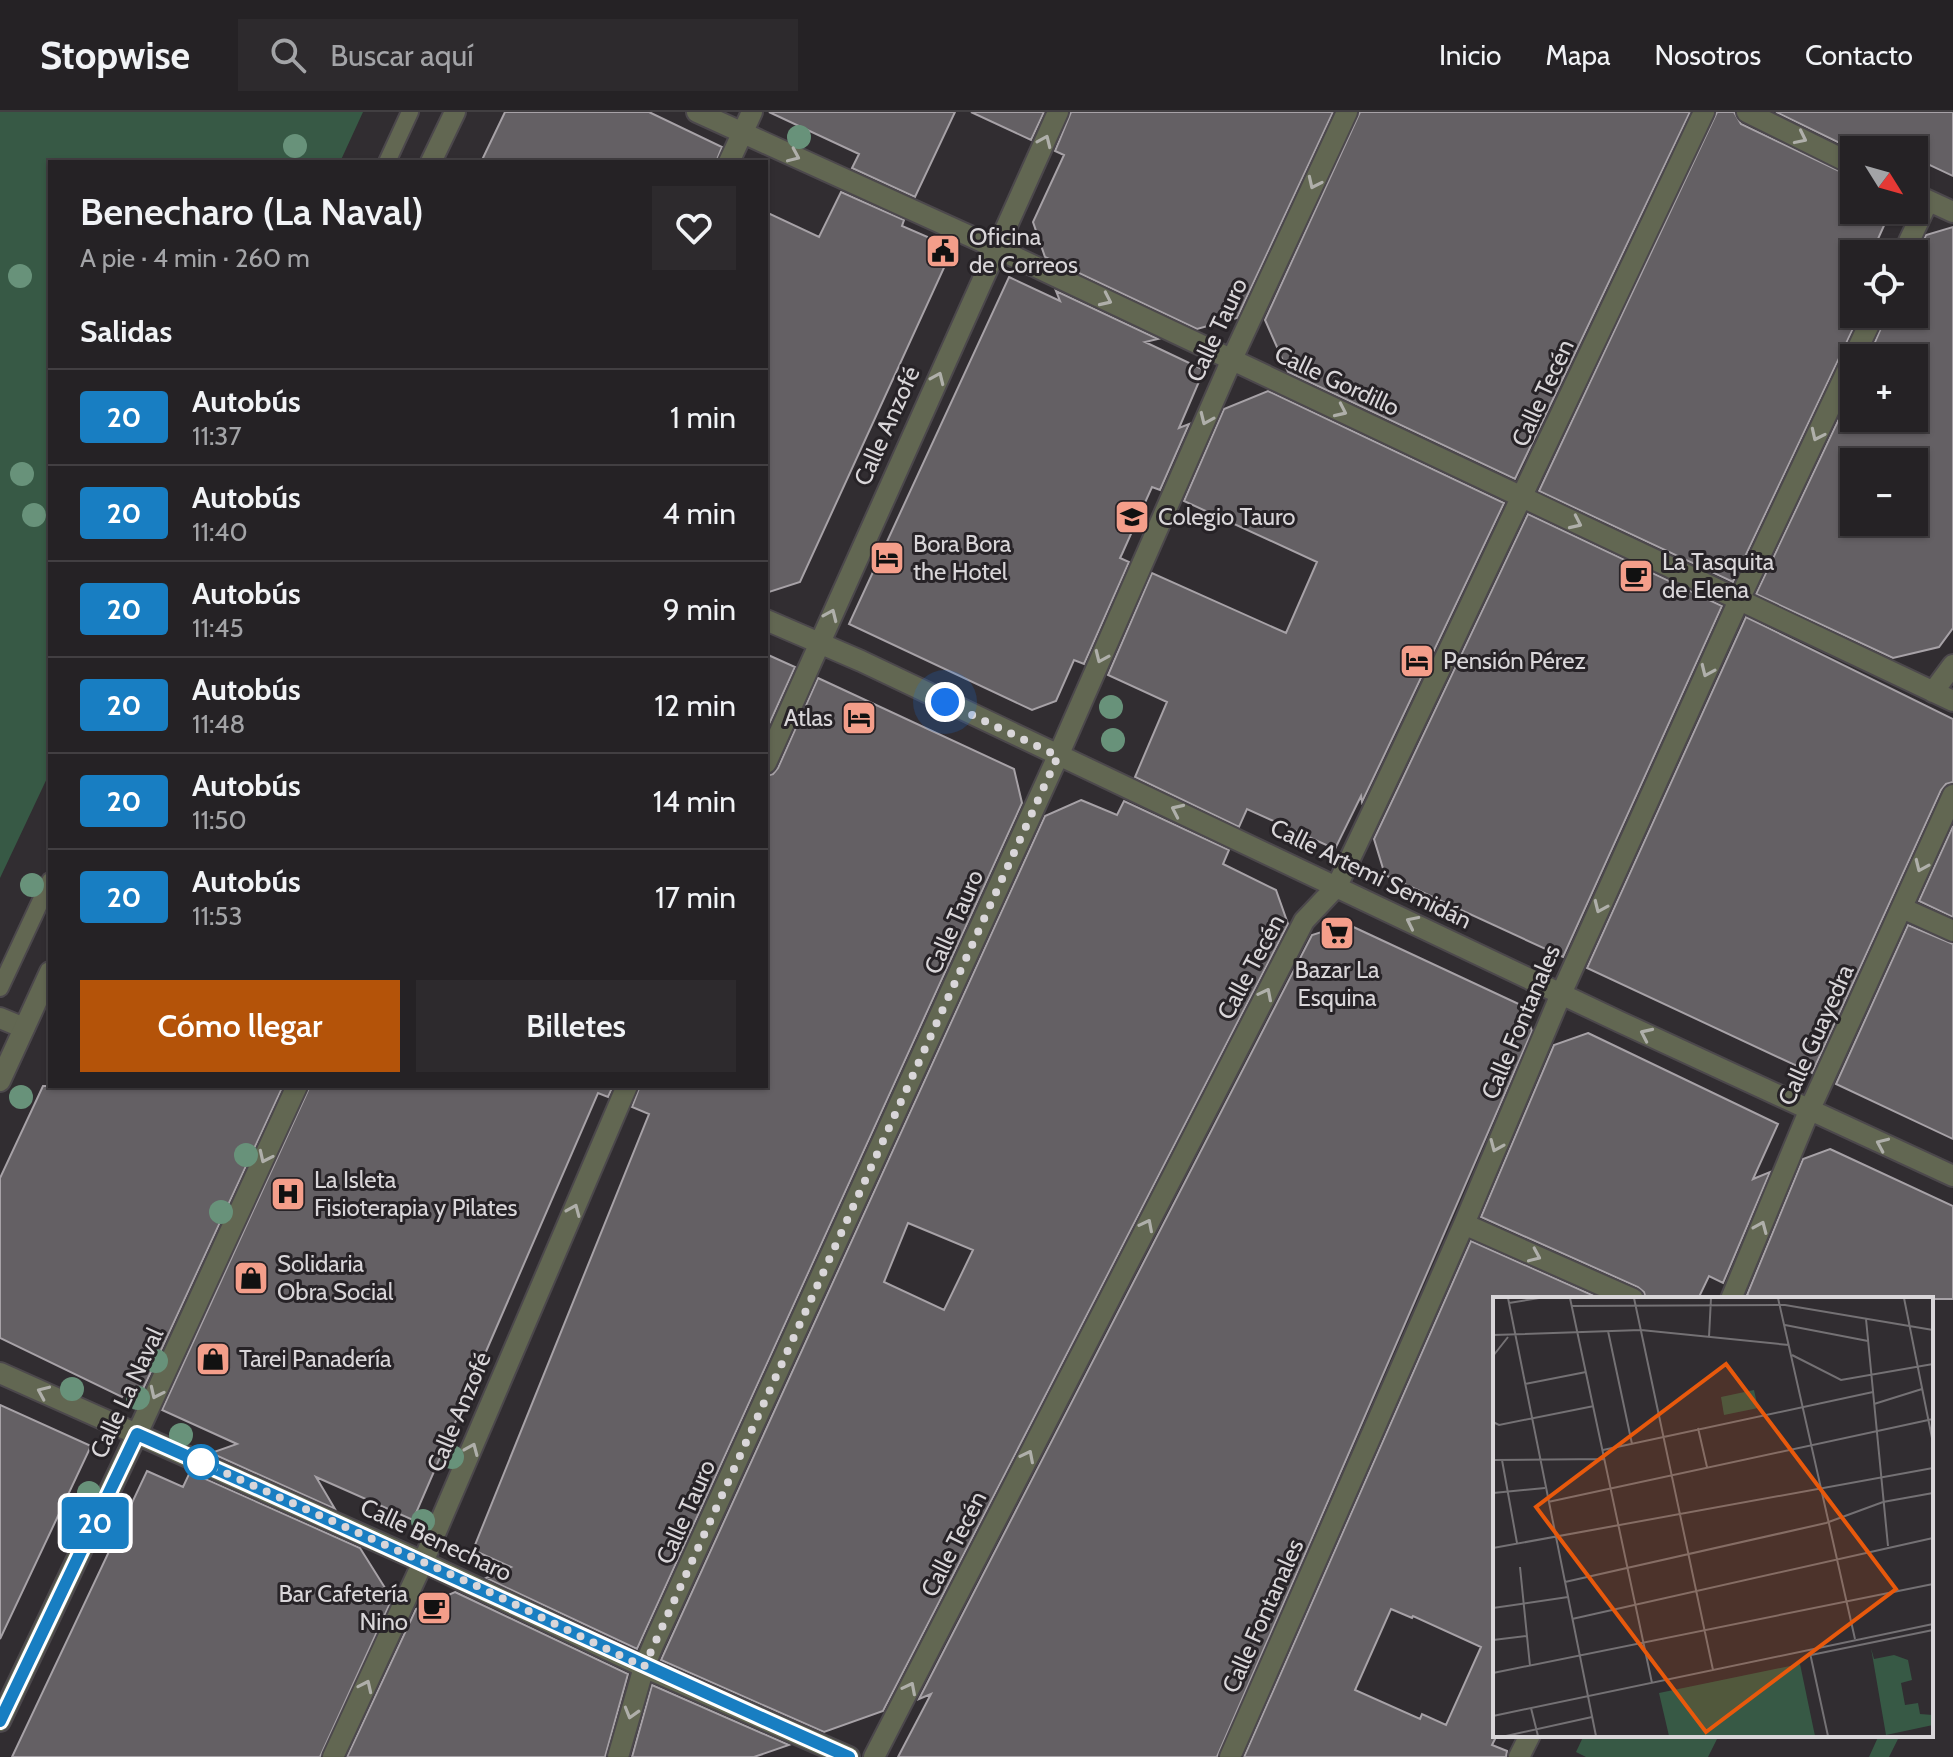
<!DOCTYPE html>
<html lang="es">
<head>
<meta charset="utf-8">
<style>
	:root { --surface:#252225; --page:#2d2a2d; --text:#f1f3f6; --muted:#a3a4a7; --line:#423f42; --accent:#b45309 }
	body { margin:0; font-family:Cabin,sans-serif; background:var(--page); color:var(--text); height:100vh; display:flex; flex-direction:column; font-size:30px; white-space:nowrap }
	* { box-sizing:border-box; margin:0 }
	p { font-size:26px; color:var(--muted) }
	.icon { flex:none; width:44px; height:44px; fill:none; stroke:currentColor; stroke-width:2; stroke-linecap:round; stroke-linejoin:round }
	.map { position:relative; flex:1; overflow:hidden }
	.drawer { position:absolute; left:48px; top:48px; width:720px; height:928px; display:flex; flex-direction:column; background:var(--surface); border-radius:0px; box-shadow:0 2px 6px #0004,0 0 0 2px var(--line) }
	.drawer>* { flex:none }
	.badge { padding:0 16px; border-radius:6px; font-size:28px; line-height:52px }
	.needle { width:52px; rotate:127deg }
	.buttons { position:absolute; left:1840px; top:24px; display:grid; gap:16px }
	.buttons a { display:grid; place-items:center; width:88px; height:88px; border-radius:0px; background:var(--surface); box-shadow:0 2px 6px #0004,0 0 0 2px var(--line); font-size:40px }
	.you { position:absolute; width:40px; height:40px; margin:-20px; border:6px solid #fff; border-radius:50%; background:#1a73e8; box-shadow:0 0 0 12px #1a73e833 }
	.map>.badge { position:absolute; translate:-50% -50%; box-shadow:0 0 0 4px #fff }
	h2 { padding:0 32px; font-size:30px; line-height:72px }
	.round { display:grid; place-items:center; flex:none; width:84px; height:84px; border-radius:0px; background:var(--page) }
	.head { display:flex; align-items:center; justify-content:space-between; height:136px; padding:0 32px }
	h1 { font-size:38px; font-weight:600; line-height:60px }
	.primary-button { display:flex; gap:16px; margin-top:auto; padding:16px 32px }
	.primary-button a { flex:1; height:92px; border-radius:0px; background:var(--accent); color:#fff; font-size:32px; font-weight:600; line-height:92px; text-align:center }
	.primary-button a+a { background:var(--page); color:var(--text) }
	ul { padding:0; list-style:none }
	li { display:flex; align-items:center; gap:24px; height:96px; padding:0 32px; border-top:2px solid var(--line) }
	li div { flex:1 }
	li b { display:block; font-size:30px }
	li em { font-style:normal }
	li .badge { min-width:88px; font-weight:700; text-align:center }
	header { display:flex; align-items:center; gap:48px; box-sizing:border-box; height:112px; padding:0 40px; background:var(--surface); border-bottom:2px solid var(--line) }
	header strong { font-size:38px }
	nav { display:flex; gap:44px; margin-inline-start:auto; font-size:28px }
	.search { width:560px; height:72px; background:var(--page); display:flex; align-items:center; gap:20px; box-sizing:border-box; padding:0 28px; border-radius:0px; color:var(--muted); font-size:30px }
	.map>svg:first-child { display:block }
</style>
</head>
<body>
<header>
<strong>Stopwise</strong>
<div class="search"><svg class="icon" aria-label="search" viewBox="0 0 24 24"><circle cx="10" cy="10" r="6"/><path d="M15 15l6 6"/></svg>Buscar aquí</div>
<nav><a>Inicio</a><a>Mapa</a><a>Nosotros</a><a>Contacto</a></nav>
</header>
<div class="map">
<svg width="1953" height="1645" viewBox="0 0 1953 1645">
	<rect width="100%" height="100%" fill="#312d31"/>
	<path fill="#375945" d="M0,0H363L340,50H50V660L0,766Z
		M1584,1623H1719L1708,1645H1586L1576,1640Z
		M1879,1623H1900L1889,1645H1869Z"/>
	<path fill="#646064" stroke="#a7a2a7" stroke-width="2" fill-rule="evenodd" d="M505,0H649L722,35L716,50H481Z
		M769,0H955L915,85L852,56L859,42Z
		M971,0H1044L1031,28Z
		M1071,0H1333L1237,206L1197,217L1045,145L1033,110L1064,43L1055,39Z
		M1360,0H1690L1515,367L1288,260L1265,208Z
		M1717,0H1734L1741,12L1854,66V98H1891L1873,138L1893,133L1890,142H1854V202H1860L1733,470L1539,379Z
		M1776,0H1953V64L1915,46L1914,48V38H1854Z
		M841,80L904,108L902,114L953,136L800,470L766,481V100L819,125Z
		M1953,115V516L1939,535L1893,546L1756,482L1854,275V306H1914V246H1868L1887,202H1914V149L1926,123ZM1854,350H1914V410H1854Z
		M1009,165L1060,189L1056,179L1158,227L1145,230L1204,258L1179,316L1189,312L1160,378L1152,375L1122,442L1120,446L1129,450L1084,552L1074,548L1056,589L1032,598L849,512Z
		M1268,279L1504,391L1362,690L1361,684L1335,737L1247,697L1239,715L1135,665L1167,590L1108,563L1152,461L1286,521L1317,450L1184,389L1224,297Z
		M1528,402L1722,494L1563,845L1385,763L1374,727Z
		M1746,505L1953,607V670L1946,672L1941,678L1812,961L1587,856Z
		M766,542L795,555L766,619Z
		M818,566L1014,657L1022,691L637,1537L486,1466L511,1455L473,1438L649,1002L632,995L640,974H766V664L773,662L778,656Z
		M1081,688L1117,703L1124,689L1229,738L1223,752L1276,778L1288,812L883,1599L824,1620L661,1548L1045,704ZM908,1111L973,1138L944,1198L884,1170Z
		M1953,714V805L1919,789Z
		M1347,812L1523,894L1532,919L1217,1645H898L931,1582L919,1587L1312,823Z
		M1908,813L1953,832V1027L1836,972Z
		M1588,921L1778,1012L1753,1067L1770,1060L1723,1171L1709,1164L1698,1187H1646L1644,1180L1638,1175L1481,1105L1554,933Z
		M43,974H283L138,1288L124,1281L122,1285L0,1226V1066Z
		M310,974H613L608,985L598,981L413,1408L316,1365L335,1397L211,1341L237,1332L162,1298Z
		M1830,1037L1953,1094V1187H1755L1747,1183L1803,1047Z
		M1471,1129L1601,1187H1495V1627L1492,1633L1507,1639L1506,1645H1244ZM1391,1497L1412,1506L1413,1504L1481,1535L1446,1613L1422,1602L1420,1607L1355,1578Z
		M0,1293L91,1334L0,1527Z
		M147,1359L183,1375L190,1360L360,1436L392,1487L320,1645H12Z
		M455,1480L628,1562L605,1645H347L416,1497Z
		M652,1573L789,1633L754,1645H632Z"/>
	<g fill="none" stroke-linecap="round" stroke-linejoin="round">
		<g stroke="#4c484c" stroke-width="20">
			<path id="service" d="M387,50L410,0
				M0,876L50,769"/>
		</g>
		<g stroke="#4c484c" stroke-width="24">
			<path id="minor" d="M697,0L996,136L1953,589
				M729,50L752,0
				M1903,142L1928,89
				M766,508L861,549L1620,910L1953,1064
				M1933,580L1953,553
				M766,651L1058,0
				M1902,796L1953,819
				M0,906L24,916
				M1464,1112L1633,1187
				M1731,1187L1809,999L1953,683
				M0,1261L423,1450L644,1555L849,1645
				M0,1609L143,1309L297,974
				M333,1645L423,1450L627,974
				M618,1645L644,1555L654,1531L1058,644L1232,247L1347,0
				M874,1645L1304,809L1337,774L1704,0
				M1230,1645L1464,1112L1561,882L1739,488L1874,202
				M1519,1645L1530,1623"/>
		</g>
		<g stroke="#4c484c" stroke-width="24">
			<path id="tertiary" d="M1747,0L1854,53
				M431,50L455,0
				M1914,82L1953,100
				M0,969L50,860"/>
		</g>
		<use href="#service" stroke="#626752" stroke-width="16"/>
		<use href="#minor" stroke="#626752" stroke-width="20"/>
		<use href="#tertiary" stroke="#626752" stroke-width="20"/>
	</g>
	<g fill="#68927a">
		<circle cx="799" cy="25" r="12"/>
		<circle cx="295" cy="34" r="12"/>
		<circle cx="20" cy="164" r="12"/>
		<circle cx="22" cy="362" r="12"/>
		<circle cx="34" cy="403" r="12"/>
		<circle cx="1111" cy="595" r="12"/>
		<circle cx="1113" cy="628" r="12"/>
		<circle cx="32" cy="773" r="12"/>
		<circle cx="21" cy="985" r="12"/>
		<circle cx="246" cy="1043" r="12"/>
		<circle cx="221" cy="1100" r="12"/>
		<circle cx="156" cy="1249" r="12"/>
		<circle cx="72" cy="1277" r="12"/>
		<circle cx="138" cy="1286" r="12"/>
		<circle cx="181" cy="1323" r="12"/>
		<circle cx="452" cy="1345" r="12"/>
		<circle cx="89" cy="1381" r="12"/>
		<circle cx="423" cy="1409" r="12"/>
		<circle cx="71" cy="1420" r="12"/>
	</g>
	<defs><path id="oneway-chevron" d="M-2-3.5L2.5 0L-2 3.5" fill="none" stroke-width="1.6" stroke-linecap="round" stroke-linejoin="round" transform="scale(2)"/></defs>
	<g stroke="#afafaa">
		<use href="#oneway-chevron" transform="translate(1801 26) rotate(26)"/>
		<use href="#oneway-chevron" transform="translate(1045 29) rotate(-66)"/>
		<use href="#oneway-chevron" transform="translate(794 44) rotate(24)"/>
		<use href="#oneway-chevron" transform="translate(1314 71) rotate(115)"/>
		<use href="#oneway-chevron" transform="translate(1106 188) rotate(25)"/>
		<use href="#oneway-chevron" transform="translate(938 266) rotate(-66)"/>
		<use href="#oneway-chevron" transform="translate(1341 299) rotate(25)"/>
		<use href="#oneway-chevron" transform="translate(1206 307) rotate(114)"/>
		<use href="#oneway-chevron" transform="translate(1817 323) rotate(115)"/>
		<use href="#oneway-chevron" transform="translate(1576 411) rotate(25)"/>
		<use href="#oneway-chevron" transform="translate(831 503) rotate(-66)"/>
		<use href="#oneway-chevron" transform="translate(1101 545) rotate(114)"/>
		<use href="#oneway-chevron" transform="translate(1707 559) rotate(114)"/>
		<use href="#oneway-chevron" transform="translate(1177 698) rotate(-155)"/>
		<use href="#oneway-chevron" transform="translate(1921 754) rotate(114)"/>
		<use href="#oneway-chevron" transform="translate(1600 795) rotate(114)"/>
		<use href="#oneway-chevron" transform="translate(1412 810) rotate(-154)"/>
		<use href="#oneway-chevron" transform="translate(1266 882) rotate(-63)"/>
		<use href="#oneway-chevron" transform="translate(1646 922) rotate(-155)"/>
		<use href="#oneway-chevron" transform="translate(1882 1032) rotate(-156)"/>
		<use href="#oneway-chevron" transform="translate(1496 1034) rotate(113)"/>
		<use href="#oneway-chevron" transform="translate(265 1045) rotate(115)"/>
		<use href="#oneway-chevron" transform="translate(574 1098) rotate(-67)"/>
		<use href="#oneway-chevron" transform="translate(1147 1113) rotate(-63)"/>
		<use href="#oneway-chevron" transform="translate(1761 1115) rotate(-67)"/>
		<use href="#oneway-chevron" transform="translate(1535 1144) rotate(24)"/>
		<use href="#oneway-chevron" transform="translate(43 1280) rotate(-156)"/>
		<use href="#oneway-chevron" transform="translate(156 1281) rotate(115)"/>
		<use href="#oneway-chevron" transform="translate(472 1337) rotate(-67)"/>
		<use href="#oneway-chevron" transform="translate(1028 1344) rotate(-63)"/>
		<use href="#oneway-chevron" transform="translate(366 1574) rotate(-65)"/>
		<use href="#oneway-chevron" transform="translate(910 1576) rotate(-63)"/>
		<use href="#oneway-chevron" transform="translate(631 1601) rotate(106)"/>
	</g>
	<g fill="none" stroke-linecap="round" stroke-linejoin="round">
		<g stroke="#fff" stroke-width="18">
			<path id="line" d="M0,1609L137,1322C376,1427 611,1540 849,1645"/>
		</g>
		<use href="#line" stroke="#187ec2" stroke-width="12"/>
		<path stroke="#d9d6d9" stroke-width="8" stroke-dasharray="0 14.4" d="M201,1350L481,1476L644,1555L1058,644L945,590"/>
	</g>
	<defs>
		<g id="civic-square" transform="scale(1.8)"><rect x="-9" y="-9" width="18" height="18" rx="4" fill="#f49e8a" stroke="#272327"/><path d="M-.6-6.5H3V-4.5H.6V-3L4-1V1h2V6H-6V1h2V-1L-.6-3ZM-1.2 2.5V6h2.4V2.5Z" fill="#111"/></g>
		<g id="school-square" transform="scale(1.8)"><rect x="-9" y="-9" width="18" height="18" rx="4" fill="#f49e8a" stroke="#272327"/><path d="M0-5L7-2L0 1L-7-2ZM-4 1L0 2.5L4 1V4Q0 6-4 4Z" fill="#111"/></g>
		<g id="hotel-square" transform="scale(1.8)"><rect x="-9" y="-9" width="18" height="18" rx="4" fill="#f49e8a" stroke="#272327"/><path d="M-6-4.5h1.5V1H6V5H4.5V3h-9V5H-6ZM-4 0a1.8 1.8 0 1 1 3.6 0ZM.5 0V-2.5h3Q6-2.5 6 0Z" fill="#111"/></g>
		<g id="cafe-square" transform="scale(1.8)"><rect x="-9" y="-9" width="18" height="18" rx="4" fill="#f49e8a" stroke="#272327"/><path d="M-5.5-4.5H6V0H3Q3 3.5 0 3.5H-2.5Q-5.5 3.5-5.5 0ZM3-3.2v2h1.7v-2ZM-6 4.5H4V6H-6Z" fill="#111"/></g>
		<g id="supermarket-square" transform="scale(1.8)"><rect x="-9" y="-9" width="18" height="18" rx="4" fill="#f49e8a" stroke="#272327"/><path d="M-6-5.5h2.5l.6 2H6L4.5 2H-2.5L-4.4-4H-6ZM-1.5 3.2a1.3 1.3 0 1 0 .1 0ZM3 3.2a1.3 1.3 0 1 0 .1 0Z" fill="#111"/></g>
		<g id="hospital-square" transform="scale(1.8)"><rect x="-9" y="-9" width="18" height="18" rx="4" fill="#f49e8a" stroke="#272327"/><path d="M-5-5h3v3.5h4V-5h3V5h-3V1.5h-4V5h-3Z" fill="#111"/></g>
		<g id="shop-square" transform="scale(1.8)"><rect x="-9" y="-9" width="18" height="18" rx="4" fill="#f49e8a" stroke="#272327"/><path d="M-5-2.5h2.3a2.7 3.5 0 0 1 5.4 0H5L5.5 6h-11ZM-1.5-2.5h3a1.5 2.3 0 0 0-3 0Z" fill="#111"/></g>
	</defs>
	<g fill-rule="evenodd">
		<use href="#civic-square" x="943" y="139"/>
		<use href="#school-square" x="1132" y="405"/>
		<use href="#hotel-square" x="887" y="446"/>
		<use href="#cafe-square" x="1636" y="464"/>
		<use href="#hotel-square" x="1417" y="549"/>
		<use href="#hotel-square" x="859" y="606"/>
		<use href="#supermarket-square" x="1337" y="821"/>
		<use href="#hospital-square" x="288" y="1082"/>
		<use href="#shop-square" x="251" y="1166"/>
		<use href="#shop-square" x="213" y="1247"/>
		<use href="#cafe-square" x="434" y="1496"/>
	</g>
	<circle fill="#fff" stroke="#187ec2" stroke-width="4" cx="201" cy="1350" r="16"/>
	<g text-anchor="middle" stroke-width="6" stroke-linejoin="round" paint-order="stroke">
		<g font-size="24" fill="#d9d6d9" stroke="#272327" text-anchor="start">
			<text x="969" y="133">Oficina<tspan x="969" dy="28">de Correos</tspan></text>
			<text x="1158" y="413">Colegio Tauro</text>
			<text x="913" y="440">Bora Bora<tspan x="913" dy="28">the Hotel</tspan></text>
			<text x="1662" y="458">La Tasquita<tspan x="1662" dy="28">de Elena</tspan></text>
			<text x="1443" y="557">Pensión Pérez</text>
			<text x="833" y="614" text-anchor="end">Atlas</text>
			<text x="1337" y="866" text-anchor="middle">Bazar La<tspan x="1337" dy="28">Esquina</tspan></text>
			<text x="314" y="1076">La Isleta<tspan x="314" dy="28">Fisioterapia y Pilates</tspan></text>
			<text x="277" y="1160">Solidaria<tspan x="277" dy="28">Obra Social</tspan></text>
			<text x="239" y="1255">Tarei Panadería</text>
			<text x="408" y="1490" text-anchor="end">Bar Cafetería<tspan x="408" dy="28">Nino</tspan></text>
		</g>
		<g font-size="24" fill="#d9d6d9" stroke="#272327">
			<text transform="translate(1217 218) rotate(-65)" y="8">Calle Tauro</text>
			<text transform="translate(1337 269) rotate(25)" y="8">Calle Gordillo</text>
			<text transform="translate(1543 281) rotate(-65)" y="8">Calle Tecén</text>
			<text transform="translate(887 314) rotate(-66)" y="8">Calle Anzofé</text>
			<text transform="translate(1371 762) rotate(26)" y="8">Calle Artemi Semidán</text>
			<text transform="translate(954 810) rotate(-66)" y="8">Calle Tauro</text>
			<text transform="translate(1251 855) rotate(-62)" y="8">Calle Tecén</text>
			<text transform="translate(1521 910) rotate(-67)" y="8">Calle Fontanales</text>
			<text transform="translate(1816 923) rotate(-66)" y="8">Calle Guayedra</text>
			<text transform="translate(127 1281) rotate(-65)" y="8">Calle La Naval</text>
			<text transform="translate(459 1300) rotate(-67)" y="8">Calle Anzofé</text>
			<text transform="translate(686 1400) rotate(-66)" y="8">Calle Tauro</text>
			<text transform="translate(436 1428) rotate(25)" y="8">Calle Benecharo</text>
			<text transform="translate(954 1432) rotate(-63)" y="8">Calle Tecén</text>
			<text transform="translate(1263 1504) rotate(-66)" y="8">Calle Fontanales</text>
		</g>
	</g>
	<g transform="translate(1493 1185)">
		<rect width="440" height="440" fill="#312d31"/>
		<path d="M261,93L265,111L231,118L228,100ZM378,351L381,362L401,358L415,363L419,383L408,386L412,408L425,406L427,417L440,418V428L393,438ZM307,367L322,439H176L166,396Z" fill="#375945"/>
		<path fill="none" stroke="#747174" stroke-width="2" d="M15,1L103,439M77,1L159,386M141,1L220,373M285,1L362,342M411,1L440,146M16,6L46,1M79,9L292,8L440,33M373,22L395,249M292,28L375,44M115,34L139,147M0,38L148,33L296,48M216,40L218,1M299,58L348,83L440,67M0,59L15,40M32,87L93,75M381,107L429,92M0,125L6,128L101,109M205,131L214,170M110,153L380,95M0,163L112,162M9,163L24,246M0,196L52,191M55,205L440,122M0,251L440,171M27,270L37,369M72,285L333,226L390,205L440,196M0,311L75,300M79,322L440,241M0,343L34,339M317,356L335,439M318,358L440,333M0,376L440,287M38,411L45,439M0,419L440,327M13,439L99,420"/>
		<path fill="#e8590c" fill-opacity="0.15" stroke="#e8590c" stroke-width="4" d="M233,67L403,292L213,435L43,210Z"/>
		<rect width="440" height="440" fill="none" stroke="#d9d6d9" stroke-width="4"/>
	</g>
</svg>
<div class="buttons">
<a><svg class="needle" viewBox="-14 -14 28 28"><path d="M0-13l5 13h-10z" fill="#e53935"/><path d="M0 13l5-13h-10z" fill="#a3a4a7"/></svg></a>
<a><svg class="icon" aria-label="locate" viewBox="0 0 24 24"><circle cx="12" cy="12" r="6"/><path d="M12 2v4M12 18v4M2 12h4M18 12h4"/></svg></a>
<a>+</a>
<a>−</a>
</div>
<div class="you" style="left:945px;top:590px"></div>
<b class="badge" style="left:95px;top:1411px;background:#187ec2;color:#fff">20</b>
<section class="drawer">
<div class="head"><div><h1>Benecharo (La Naval)</h1><p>A pie · 4 min · 260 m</p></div><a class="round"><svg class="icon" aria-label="heart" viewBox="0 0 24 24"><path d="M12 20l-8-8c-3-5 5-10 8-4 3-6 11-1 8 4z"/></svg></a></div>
<h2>Salidas</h2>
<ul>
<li><span class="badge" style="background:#187ec2;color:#fff">20</span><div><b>Autobús</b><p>11:37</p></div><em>1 min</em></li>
<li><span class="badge" style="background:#187ec2;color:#fff">20</span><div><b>Autobús</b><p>11:40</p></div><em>4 min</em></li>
<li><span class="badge" style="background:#187ec2;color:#fff">20</span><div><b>Autobús</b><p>11:45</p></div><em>9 min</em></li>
<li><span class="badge" style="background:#187ec2;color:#fff">20</span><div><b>Autobús</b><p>11:48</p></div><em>12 min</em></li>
<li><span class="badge" style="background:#187ec2;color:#fff">20</span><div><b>Autobús</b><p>11:50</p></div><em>14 min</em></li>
<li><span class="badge" style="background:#187ec2;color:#fff">20</span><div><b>Autobús</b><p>11:53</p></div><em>17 min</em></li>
</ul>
<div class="primary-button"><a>Cómo llegar</a><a>Billetes</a></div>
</section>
</div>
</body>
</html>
